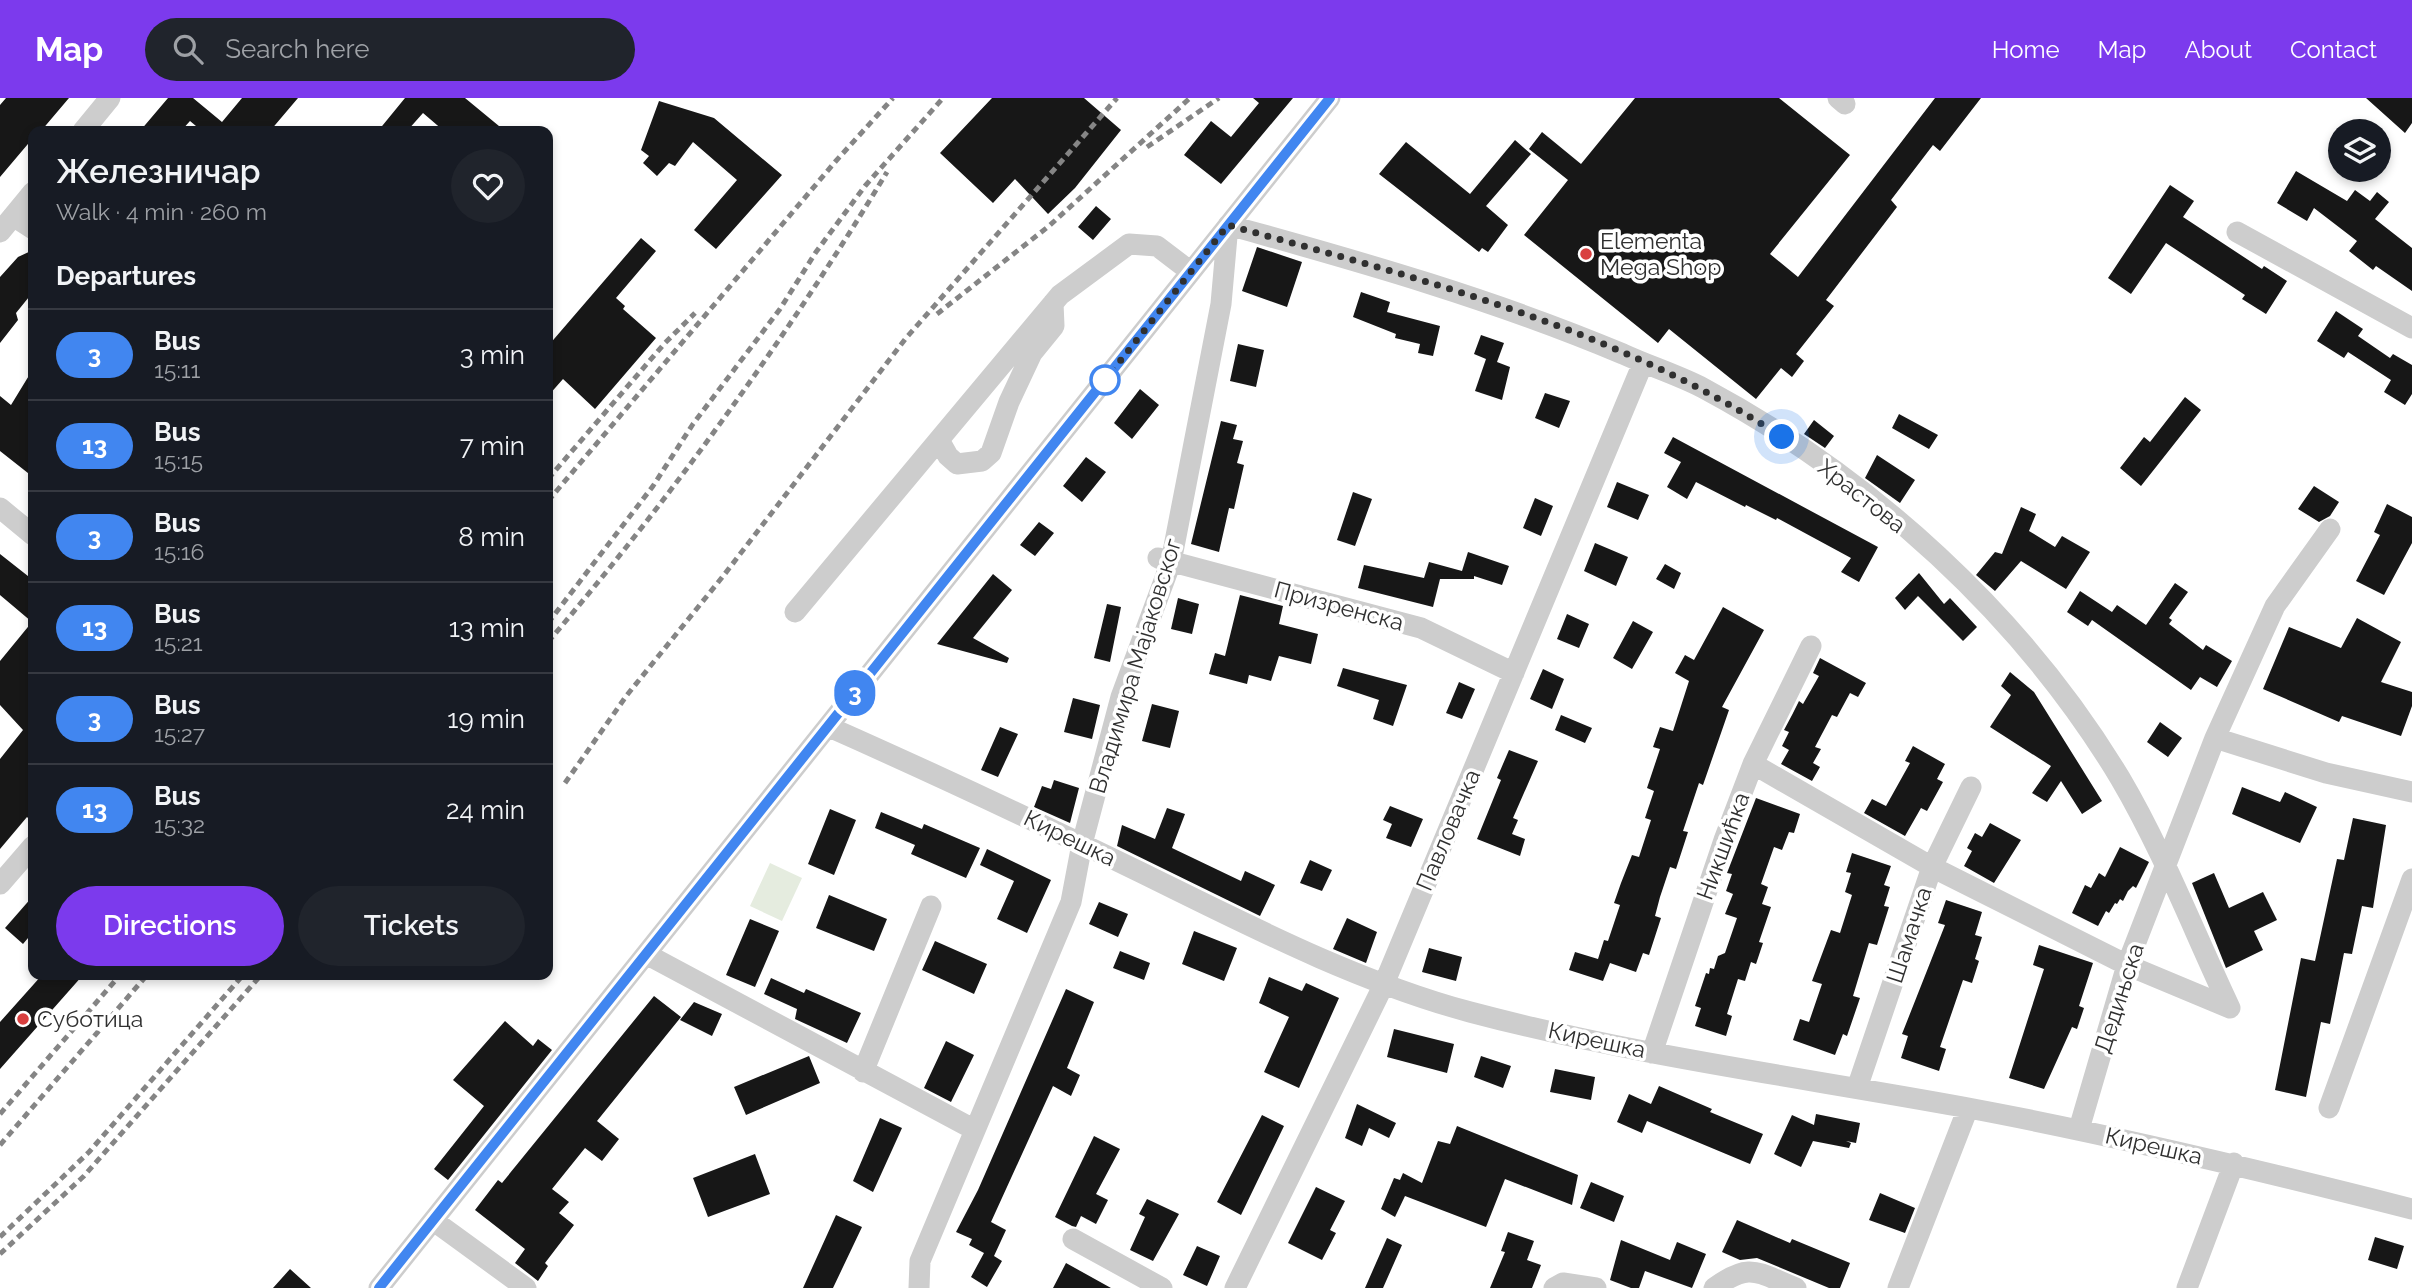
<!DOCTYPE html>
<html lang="en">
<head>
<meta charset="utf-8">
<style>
	:root { --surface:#171b24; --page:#20242c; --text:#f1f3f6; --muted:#9ea1a6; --line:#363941; --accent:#7c3aed }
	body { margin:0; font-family:Raleway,sans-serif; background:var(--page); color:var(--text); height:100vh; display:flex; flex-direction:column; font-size:26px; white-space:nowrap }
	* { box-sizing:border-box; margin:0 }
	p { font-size:23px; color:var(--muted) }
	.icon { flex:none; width:38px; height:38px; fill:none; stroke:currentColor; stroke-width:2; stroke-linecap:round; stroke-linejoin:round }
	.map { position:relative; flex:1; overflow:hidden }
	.side { position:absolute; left:28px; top:28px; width:525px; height:854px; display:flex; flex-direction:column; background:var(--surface); border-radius:14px; box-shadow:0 4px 10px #0003 }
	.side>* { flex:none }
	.badge { padding:0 14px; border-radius:23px; font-size:24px; line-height:46px }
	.tools { position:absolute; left:2328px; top:21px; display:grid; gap:14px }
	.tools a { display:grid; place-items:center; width:63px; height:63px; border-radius:50%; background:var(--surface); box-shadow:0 4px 10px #0003; font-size:35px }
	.you { position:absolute; width:35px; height:35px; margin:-18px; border:5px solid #fff; border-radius:50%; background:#1a73e8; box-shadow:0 0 0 10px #1a73e833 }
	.map>.badge { position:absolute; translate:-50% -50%; box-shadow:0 0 0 4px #fff }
	h2 { padding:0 28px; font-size:26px; line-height:63px }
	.round { display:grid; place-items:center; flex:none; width:74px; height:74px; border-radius:37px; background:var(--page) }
	.summary { display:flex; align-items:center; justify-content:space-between; height:119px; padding:0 28px }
	h1 { font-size:33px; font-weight:600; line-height:52px }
	.cta { display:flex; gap:14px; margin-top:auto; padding:14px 28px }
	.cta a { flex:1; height:80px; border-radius:42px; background:var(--accent); color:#fff; font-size:28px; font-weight:600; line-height:80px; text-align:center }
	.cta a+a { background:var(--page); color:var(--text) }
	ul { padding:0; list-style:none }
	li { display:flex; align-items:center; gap:21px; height:91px; padding:0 28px; border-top:2px solid var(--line) }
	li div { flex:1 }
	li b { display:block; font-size:26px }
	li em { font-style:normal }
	li .badge { min-width:77px; font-weight:700; text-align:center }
	header { display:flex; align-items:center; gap:42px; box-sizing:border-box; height:98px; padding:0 35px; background:var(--accent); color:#fff }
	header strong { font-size:33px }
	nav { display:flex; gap:38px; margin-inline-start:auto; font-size:24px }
	.search { width:490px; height:63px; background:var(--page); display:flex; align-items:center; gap:18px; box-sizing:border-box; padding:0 24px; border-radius:38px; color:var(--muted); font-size:26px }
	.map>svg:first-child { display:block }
</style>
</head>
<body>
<header>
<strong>Map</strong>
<div class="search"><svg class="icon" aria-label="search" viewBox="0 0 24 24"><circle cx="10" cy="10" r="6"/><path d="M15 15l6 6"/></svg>Search here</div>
<nav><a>Home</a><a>Map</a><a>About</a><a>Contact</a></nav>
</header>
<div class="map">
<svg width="2412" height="1190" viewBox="0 0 2412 1190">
	<rect width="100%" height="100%" fill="#fff"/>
	<path fill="#e5ecdf" d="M770,765L802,780L782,823L750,808Z"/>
	<path fill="#171717" d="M6,0H69L41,33H33V40L0,79V7Z
		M168,0H193L222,24L242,0H298L270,33H202L190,23L181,33H140Z
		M405,0H465L505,33H444L423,15L407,33H378Z
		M992,0H1084L1121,32L1075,90L1048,116L1015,81L993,105L940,55Z
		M1253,0H1293L1221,86L1184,57L1211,23L1231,39L1259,5Z
		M1635,0H1779L1850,57L1770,156L1798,179L1935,0H1981L1940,53L1933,47L1891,102L1897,109L1826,202L1834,208L1796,256L1804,263L1792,279L1781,270L1756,301L1669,231L1658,245L1524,137L1568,82L1529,51L1542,34L1581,66Z
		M2366,0H2412V25L2405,35Z
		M659,3L714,20L782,77L716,151L694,132L737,82L693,44L675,68L669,65L657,78L643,65L649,58L641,52Z
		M1515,42L1531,56L1486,108L1508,127L1488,154L1482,150L1479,154L1379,76L1406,44L1470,96Z
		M2296,73L2347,103L2355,92L2370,103L2377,94L2389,104L2375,121L2412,150V193L2376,168L2373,172L2349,153L2357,143L2314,110L2307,123L2277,105Z
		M2170,87L2194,103L2183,119L2262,171L2264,168L2287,183L2266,216L2242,201L2245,197L2166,145L2131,196L2108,180Z
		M1096,108L1111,121L1093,142L1078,129Z
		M641,140L656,153L616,200L625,208L623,211L656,240L595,311L563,281L548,298V248Z
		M1257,149L1302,164L1287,209L1242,193Z
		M33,152V194L16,215L18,222L0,245V179L18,159Z
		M1361,194L1390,204L1387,214L1440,228L1433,258L1418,255L1420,246L1395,240L1396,236L1353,219Z
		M2336,213L2363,231L2358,238L2390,260L2393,256L2412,267V296L2405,307L2384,294L2391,282L2348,254L2344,260L2317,243Z
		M1481,237L1504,245L1497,264L1510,269L1502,302L1475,293L1486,261L1474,256Z
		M1238,246L1264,252L1256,289L1230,283Z
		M33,271V379L0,353V298L11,307Z
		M1140,291L1159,307L1132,341L1114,325Z
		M1545,295L1570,303L1559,330L1535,320Z
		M2185,299L2201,312L2141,388L2120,370L2144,339L2150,344Z
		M1899,316L1938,337L1929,351L1892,330Z
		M1814,322L1834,338L1825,350L1804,336Z
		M1221,323L1237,327L1233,341L1243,343L1237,365L1244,367L1234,411L1229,410L1219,454L1191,446Z
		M1673,339L1878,449L1859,484L1841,474L1851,460L1777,420L1776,422L1746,407L1745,409L1696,384L1687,401L1667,389L1681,364L1664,355Z
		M1877,357L1915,382L1900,405L1865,380Z
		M1086,359L1106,374L1082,404L1063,388Z
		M1617,384L1649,397L1638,422L1607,409Z
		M2314,388L2339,404L2330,418L2319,424L2298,411Z
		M1353,394L1372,401L1355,448L1337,442Z
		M1535,400L1553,408L1541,438L1523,430Z
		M2387,406L2412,419V445L2384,497L2356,483L2380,437L2374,434Z
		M2021,409L2036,416L2029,433L2055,449L2062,438L2090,454L2066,491L2021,463L1995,493L1976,477L1995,454L2002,456Z
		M1039,424L1054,435L1035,458L1020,447Z
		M1595,445L1628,459L1616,488L1584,473Z
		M1468,454L1509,468L1502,487L1474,478V481H1440L1433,509L1358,490L1364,467L1424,480L1429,464L1462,473Z
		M0,456L33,482V725L27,719L0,751V661L23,632L0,607V563L32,524L0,497Z
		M1665,466L1681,475L1674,491L1656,481Z
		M1919,475L1944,506L1950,500L1977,529L1963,543L1918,498L1905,512L1895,500Z
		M993,476L1012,492L973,540L1009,560L1007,565L937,546Z
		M2175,485L2188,494L2169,520L2172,522L2169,526L2203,552L2206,547L2232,563L2217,589L2200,579L2191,592L2092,522L2088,528L2067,514L2080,493L2112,514L2117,507L2146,527Z
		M1240,497L1283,508L1279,526L1318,536L1311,566L1279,558L1271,583L1249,577L1247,586L1209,576L1215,555L1225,558Z
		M1178,500L1199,506L1192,536L1171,531Z
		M1107,506L1121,509L1110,564L1094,560Z
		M1723,509L1764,532L1722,609L1729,612L1703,687L1699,685L1683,733L1688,734L1676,771L1670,769L1660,799L1655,818L1661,820L1649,857L1643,855L1636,874L1610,865L1603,883L1569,872L1575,854L1598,861L1604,842L1608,843L1620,807L1614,805L1621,785L1632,757L1639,759L1651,722L1645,720L1654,693L1647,690L1660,651L1653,649L1660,629L1673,633L1689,583L1675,575L1685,557L1694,562Z
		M1567,516L1589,526L1579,550L1557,541Z
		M2357,520L2401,544L2381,584L2412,594V608L2401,638L2342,618L2339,624L2263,591L2289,529L2341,550Z
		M1633,523L1653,534L1632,571L1613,560Z
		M1820,560L1866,585L1858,599L1850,595L1837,619L1832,617L1823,634L1815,649L1821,651L1813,665L1820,669L1812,683L1781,666L1789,652L1782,648L1789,634L1784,632L1792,617L1799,603L1803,606L1819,578L1813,575Z
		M1343,570L1407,587L1393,628L1373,621L1379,602L1337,588Z
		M1543,571L1564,581L1552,611L1530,601Z
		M2010,574L2034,594L2102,703L2082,716L2061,683L2047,704L2032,695L2051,668L1990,629L2011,597L2001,588Z
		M1459,584L1475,591L1462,621L1446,615Z
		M1073,600L1100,607L1092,641L1064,634Z
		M1152,606L1179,613L1170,650L1142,643Z
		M1561,617L1592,630L1585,645L1555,632Z
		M2160,624L2182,640L2168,659L2147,644Z
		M1000,629L1018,636L998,679L981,672Z
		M1913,648L1945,666L1937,681L1943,684L1927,713L1921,710L1905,738L1864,715L1872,701L1886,708L1910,665L1905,663Z
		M1509,652L1538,663L1513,720L1518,722L1512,736L1525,741L1520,758L1477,741L1501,682L1497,680Z
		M1054,682L1079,690L1070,725L1034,709L1042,688L1051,691Z
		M2242,689L2280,704L2285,694L2317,709L2300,745L2232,716Z
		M1756,700L1800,716L1794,735L1789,734L1782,752L1774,749L1761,786L1768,789L1762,806L1771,809L1759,844L1763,845L1756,866L1751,864L1745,883L1738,881L1727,916L1732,918L1726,938L1695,928L1701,910L1695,908L1706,875L1709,876L1710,870L1714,871L1718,858L1725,855L1737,820L1725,816L1733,796L1726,793L1732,776L1727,775Z
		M1390,708L1423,721L1411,749L1386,740L1392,726L1383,722Z
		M1167,710L1185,716L1172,750L1241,783L1245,773L1275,787L1260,818L1117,748L1122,727L1155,741Z
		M830,711L856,722L834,777L808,766Z
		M881,714L922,731L924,726L980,750L966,780L911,756L915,747L875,730Z
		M2353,720L2386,727L2373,810L2362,808L2352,856L2344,855L2330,926L2321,924L2306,999L2275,992L2301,860L2315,863L2337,761L2344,762Z
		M1990,725L2021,742L1994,785L1964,768L1972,753L1967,750L1975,735L1982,739Z
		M2120,749L2149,764L2136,790L2133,788L2128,793L2123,803L2120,801L2117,806L2115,805L2109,815L2106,813L2098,828L2072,815L2085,787L2091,790L2099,775L2105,779Z
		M987,751L1051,782L1027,835L997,821L1014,783L980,767Z
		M1852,755L1891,768L1884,787L1890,789L1884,808L1889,809L1877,847L1869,845L1853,898L1860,900L1847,938L1843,936L1835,957L1793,942L1800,921L1809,924L1822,886L1812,883L1831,832L1840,835L1852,797L1845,794L1851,775L1846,774Z
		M1310,762L1332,772L1322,793L1300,785Z
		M2214,775L2229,810L2263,794L2277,822L2254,833L2263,852L2226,870L2192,785Z
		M829,797L887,821L874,853L816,830Z
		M33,798V834L23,846L5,830Z
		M1946,802L1982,814L1975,837L1982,839L1975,861L1979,863L1972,885L1963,882L1940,949L1946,951L1939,973L1901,960L1908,938L1902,936L1945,827L1938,825Z
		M1099,804L1128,816L1118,839L1089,826Z
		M1347,820L1377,834L1366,865L1333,851Z
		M750,821L779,833L755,889L726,877Z
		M1194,833L1237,850L1224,883L1182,866Z
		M935,843L987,866L974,896L922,872Z
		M2039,847L2093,865L2079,908L2084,910L2077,931L2072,929L2044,991L2009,980L2044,871L2033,867Z
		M1429,850L1462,859L1456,883L1422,874Z
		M1120,853L1150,865L1144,882L1113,870Z
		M42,877H83L0,971V924Z
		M1269,879L1302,893L1306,885L1339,900L1299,990L1264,974L1289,919L1259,905Z
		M771,880L804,895L806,891L861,915L847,945L795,921L797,911L764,896Z
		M1066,891L1094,904L1067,970L1080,977L1071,998L1053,988L991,1124L1006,1132L994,1158L1002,1163L987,1189L971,1179L984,1155L969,1147L972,1141L956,1134L978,1092Z
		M654,898L681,919L597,1023L619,1041L602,1063L585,1050L552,1091L569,1104L559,1115L574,1127L545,1165L548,1168L538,1183L515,1165L525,1151L475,1112L498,1082L502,1085Z
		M694,904L722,916L712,938L680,922Z
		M505,923L533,948L538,941L552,952L448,1082L434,1071L484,1008L453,982Z
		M1394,931L1454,946L1447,975L1387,959Z
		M946,943L974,957L951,1004L924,990Z
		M809,958L820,985L746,1017L734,989Z
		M1481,958L1511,968L1503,990L1474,979Z
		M1555,971L1595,979L1591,1002L1550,994Z
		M1659,988L1712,1011L1710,1014L1763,1036L1750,1066L1647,1023L1642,1035L1617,1024L1629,996L1651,1006Z
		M1357,1006L1396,1025L1389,1040L1369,1030L1362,1048L1345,1040Z
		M1816,1016L1860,1025L1856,1045L1846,1043L1851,1045L1849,1050L1813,1043L1801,1069L1774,1056L1792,1017L1814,1027Z
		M1262,1017L1284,1028L1241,1117L1217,1104Z
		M880,1020L902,1030L873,1094L853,1083Z
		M1457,1028L1578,1077L1572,1107L1505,1081L1486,1129L1405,1098L1395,1119L1381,1111L1394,1080L1400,1082L1403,1075L1422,1085L1438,1043L1450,1046Z
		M1094,1038L1120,1051L1096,1096L1108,1102L1096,1126L1081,1118L1076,1129L1072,1128L1055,1119Z
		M755,1056L770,1096L708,1119L693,1080Z
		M1591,1084L1624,1098L1614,1124L1580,1110Z
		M1316,1089L1345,1103L1330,1132L1336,1135L1322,1162L1288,1145Z
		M1880,1095L1915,1110L1905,1135L1869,1122Z
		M1147,1101L1179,1116L1153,1163L1130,1152L1145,1119L1139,1116Z
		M836,1117L862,1129L833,1190H803Z
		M1737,1122L1790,1145L1792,1141L1850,1165L1840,1190H1829L1757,1160L1740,1162L1722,1154Z
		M1508,1134L1534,1143L1527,1162L1541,1167L1532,1190H1490L1505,1154L1501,1153Z
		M2375,1139L2404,1148L2397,1171L2368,1162Z
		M1387,1140L1402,1147L1383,1190H1365Z
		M1621,1142L1670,1162L1677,1144L1706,1156L1692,1190L1645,1173L1639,1190H1631L1610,1182Z
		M1197,1148L1220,1158L1207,1188L1183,1177Z
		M1066,1165L1111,1190H1053Z
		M290,1171L311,1190H273Z"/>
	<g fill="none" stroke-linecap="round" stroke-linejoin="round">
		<path stroke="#cdcdcd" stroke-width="21" d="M1838,0L1845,6
			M83,33L110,0
			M13,118L33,131
			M0,134L33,94
			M2237,134L2412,230
			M939,342L948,358L957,366L982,363L991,355L1009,304L1032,255L1054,228L1053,205
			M0,410L33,437
			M1158,460L1421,530L1514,575
			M795,514L1060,197L1129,146L1157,148L1191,174
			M829,629C933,675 1037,724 1140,774C1246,826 1355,883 1470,914C1632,957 1799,979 1963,1009C2114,1037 2263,1073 2412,1111
			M2215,640L2326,675L2412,694
			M1753,666L1932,769L2127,867L2230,910
			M0,786L33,748
			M646,856L975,1032
			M1652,955L1724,742L1753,666L1811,548
			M863,974L931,808
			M1857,990L1932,769L1971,689
			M2329,1010L2412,781
			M2079,1031L2127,867L2215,640L2275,508L2330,431
			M434,1123L526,1190
			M1073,1141L1162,1190
			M379,1190L1330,0
			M919,1190L920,1163L1071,804L1082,746L1121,599L1171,464L1221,206L1228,127C1362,164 1495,202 1623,256C1649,268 1678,277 1703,290C1871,380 2022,517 2120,680C2163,753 2194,834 2230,910
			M1235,1190L1384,886L1643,265
			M1554,1190L1563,1185L1596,1190
			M1714,1190C1751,1163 1757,1175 1796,1190
			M1898,1190L1968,1010
			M2187,1190L2234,1065"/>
		<path stroke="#858585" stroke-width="5" stroke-dasharray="7 5" stroke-linecap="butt" d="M1147,49L1219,0
			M937,216L1049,128L1190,0
			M548,381L664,246L695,215
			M548,403L835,64L893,0
			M548,525L653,388L693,326L780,211L816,154L865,88L943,0
			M548,544C672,399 788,238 887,74
			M565,685L627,597L724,477L906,240L1117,0
			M0,1016L120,877
			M0,1047L147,877
			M0,1139L89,1054L243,877
			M0,1156L84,1078L261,877"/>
	</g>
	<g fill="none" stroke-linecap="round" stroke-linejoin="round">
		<g stroke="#fff" stroke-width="16">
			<path id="line" d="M379,1190L1330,0"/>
		</g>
		<use href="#line" stroke="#4186f0" stroke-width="10"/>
		<path stroke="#303030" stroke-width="7" stroke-dasharray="0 12.6" d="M1105,282L1228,127C1416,180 1617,230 1782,339"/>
	</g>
	<g fill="#d93f3f" stroke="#fff" stroke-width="2.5">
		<circle cx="1586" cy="156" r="7"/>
		<circle cx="23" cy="921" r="7"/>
	</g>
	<circle fill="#fff" stroke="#4186f0" stroke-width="3.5" cx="1105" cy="282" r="14"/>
	<g text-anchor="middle" stroke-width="7" stroke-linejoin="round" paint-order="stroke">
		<g font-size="23" fill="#303030" stroke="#fff" text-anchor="start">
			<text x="1600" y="151">Elementa<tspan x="1600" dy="26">Mega Shop</tspan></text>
			<text x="37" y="929">Суботица</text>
		</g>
		<g font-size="23" fill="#303030" stroke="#fff">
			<text transform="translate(1862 398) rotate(38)" y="8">Храстова</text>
			<text transform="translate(1339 508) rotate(15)" y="8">Призренска</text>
			<text transform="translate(1135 568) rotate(-73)" y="8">Владимира Мајаковског</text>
			<text transform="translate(1448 732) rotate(-67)" y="8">Павловачка</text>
			<text transform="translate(1070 740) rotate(26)" y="8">Кирешка</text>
			<text transform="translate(1723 748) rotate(-70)" y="8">Никшићка</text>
			<text transform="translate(1909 837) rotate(-72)" y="8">Шамачка</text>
			<text transform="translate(2119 900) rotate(-72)" y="8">Дедињска</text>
			<text transform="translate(1597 942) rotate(12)" y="8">Кирешка</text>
			<text transform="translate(2154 1048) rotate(13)" y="8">Кирешка</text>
		</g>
	</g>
</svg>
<div class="tools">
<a><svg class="icon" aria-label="layers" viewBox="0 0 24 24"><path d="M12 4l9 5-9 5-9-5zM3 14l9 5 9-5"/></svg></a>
</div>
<div class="you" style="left:1782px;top:339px"></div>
<b class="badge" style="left:855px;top:595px;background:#4186f0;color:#fff">3</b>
<section class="side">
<div class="summary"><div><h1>Железничар</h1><p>Walk · 4 min · 260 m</p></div><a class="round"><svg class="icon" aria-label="heart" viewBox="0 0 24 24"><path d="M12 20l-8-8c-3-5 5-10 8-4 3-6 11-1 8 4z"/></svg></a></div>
<h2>Departures</h2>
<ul>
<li><span class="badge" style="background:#4186f0;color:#fff">3</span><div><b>Bus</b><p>15:11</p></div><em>3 min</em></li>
<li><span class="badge" style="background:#4186f0;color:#fff">13</span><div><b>Bus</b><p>15:15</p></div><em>7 min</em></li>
<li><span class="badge" style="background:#4186f0;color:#fff">3</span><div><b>Bus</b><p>15:16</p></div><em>8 min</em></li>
<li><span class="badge" style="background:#4186f0;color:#fff">13</span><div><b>Bus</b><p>15:21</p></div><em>13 min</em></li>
<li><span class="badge" style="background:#4186f0;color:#fff">3</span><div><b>Bus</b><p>15:27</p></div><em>19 min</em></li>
<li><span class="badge" style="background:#4186f0;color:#fff">13</span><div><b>Bus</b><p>15:32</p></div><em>24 min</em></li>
</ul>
<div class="cta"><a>Directions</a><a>Tickets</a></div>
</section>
</div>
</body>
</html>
